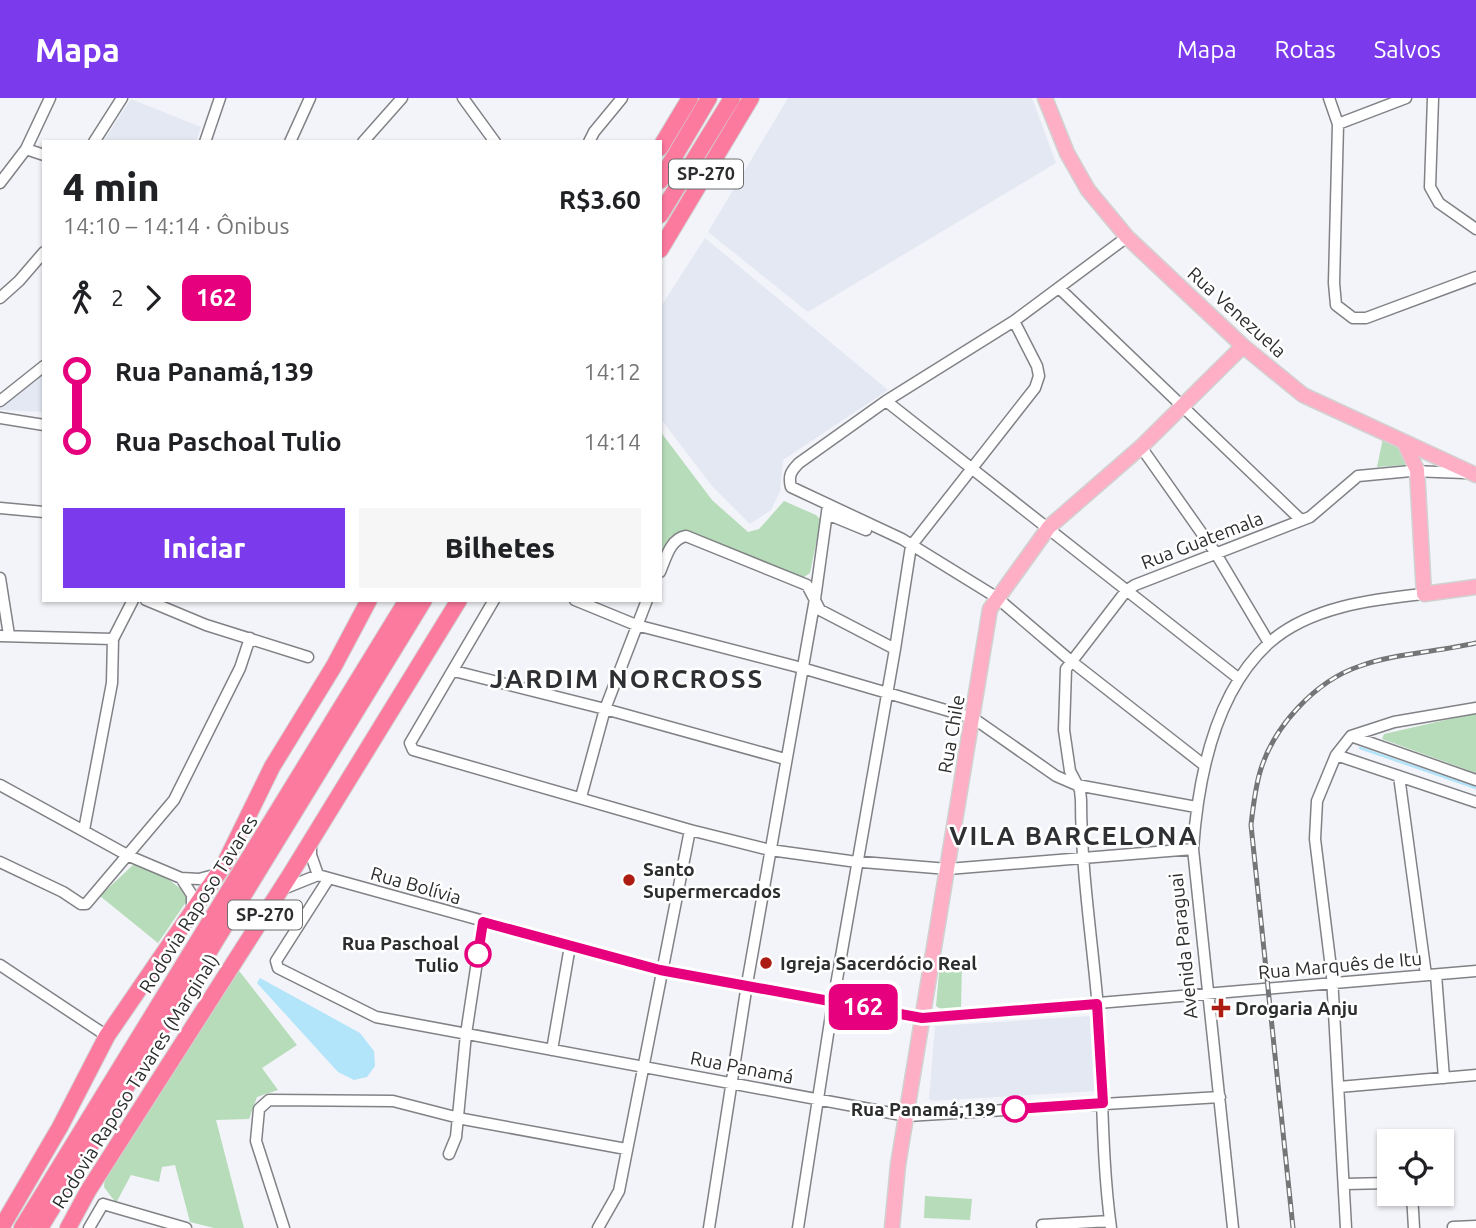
<!DOCTYPE html>
<html lang="pt">
<head>
<meta charset="utf-8">
<style>
	:root { --surface:#fff; --page:#f6f6f6; --text:#202124; --muted:#757577; --accent:#7c3aed }
	body { margin:0; font-family:Ubuntu,sans-serif; background:var(--page); color:var(--text); height:100vh; display:flex; flex-direction:column; font-size:26px; white-space:nowrap }
	* { box-sizing:border-box; margin:0 }
	p { font-size:23px; color:var(--muted) }
	.icon { flex:none; width:38px; height:38px; fill:none; stroke:currentColor; stroke-width:2; stroke-linecap:round; stroke-linejoin:round }
	.map { position:relative; flex:1; overflow:hidden }
	.details { position:absolute; left:42px; top:42px; width:620px; height:462px; display:flex; flex-direction:column; background:var(--surface); border-radius:0px; box-shadow:0 2px 5px #0004 }
	.details>* { flex:none }
	.badge { padding:0 14px; border-radius:10px; font-size:24px; line-height:46px }
	.buttons { position:absolute; left:1377px; top:1031px; display:grid; gap:14px }
	.buttons a { display:grid; place-items:center; width:77px; height:77px; border-radius:0px; background:var(--surface); box-shadow:0 2px 5px #0004; font-size:35px }
	.map>.badge { position:absolute; translate:-50% -50%; box-shadow:0 0 0 4px #fff }
	.legs { display:flex; align-items:center; gap:10px; height:77px; padding:0 21px; font-size:23px }
	.legs p { margin-inline-start:auto }
	.summary { display:flex; align-items:center; justify-content:space-between; height:119px; padding:0 21px }
	h1 { font-size:38px; font-weight:800; line-height:52px }
	.button { display:flex; gap:14px; margin-top:auto; padding:14px 21px }
	.button a { flex:1; height:80px; border-radius:0px; background:var(--accent); color:#fff; font-size:28px; font-weight:800; line-height:80px; text-align:center }
	.button a+a { background:var(--page); color:var(--text) }
	ul { padding:0 21px; list-style:none }
	li { display:flex; align-items:center; gap:24px; height:70px; font-size:26px }
	li i { display:grid; place-items:center; width:10px; height:100%; margin:0 9px; background:currentColor }
	li i::after { content:''; width:18px; height:18px; margin:-9px; border:5px solid; border-radius:50%; background:var(--surface) }
	li p { margin-inline-start:auto }
	li:first-child i { background:linear-gradient(#0000 50%,currentColor 0) }
	li:last-child i { background:linear-gradient(currentColor 50%,#0000 0) }
	header { display:flex; align-items:center; gap:42px; box-sizing:border-box; height:98px; padding:0 35px; background:var(--accent); color:#fff }
	header strong { font-size:33px }
	nav { display:flex; gap:38px; margin-inline-start:auto; font-size:24px }
	.map>svg:first-child { display:block }
</style>
</head>
<body>
<header>
<strong>Mapa</strong>
<nav><a>Mapa</a><a>Rotas</a><a>Salvos</a></nav>
</header>
<div class="map">
<svg width="1476" height="1130" viewBox="0 0 1476 1130">
	<rect width="100%" height="100%" fill="#f3f4f9"/>
	<path fill="#e3e8f3" d="M788,0H1032L1056,65L808,214L708,134Z
		M131,1L201,29L196,44H103Z
		M705,140L888,292L783,362L780,394L771,412L750,426L712,388L660,320V210Z
		M44,276V314L0,312V310Z
		M1090,918L1095,993L933,1003L929,1001L935,928Z"/>
	<path fill="#b7dcb9" d="M660,333L712,402L748,434L759,431L784,403L816,417L821,422L810,475L801,481L681,434L671,438L660,461Z
		M1383,340L1404,351L1405,367L1377,369Z
		M1476,615V675L1382,641L1384,636Z
		M134,766L168,781L186,795V804L158,845L100,798Z
		M940,864H962L961,912H942L936,908Z
		M236,869L297,947L262,970L278,992L257,999L249,1021L216,1022L244,1130H214L190,1124L175,1067L162,1069L159,1084L131,1077L116,1105L104,1089L105,1079Z
		M925,1098L972,1101L970,1122L924,1120Z"/>
	<path fill="#b2e4fa" d="M260,880L360,935L374,953L375,968L367,979L354,982L338,974L257,885Z"/>
	<g fill="none" stroke-linecap="round" stroke-linejoin="round">
		<path stroke="#b2e4fa" stroke-width="2.5" d="M1360,650L1476,690"/>
		<g stroke="#808286" stroke-width="13">
			<path id="minor" d="M463,0L495,44
				M1329,0L1338,26L1334,185L1336,207L1353,220H1366L1476,179
				M1433,0L1430,89L1439,105L1476,131
				M1338,26L1406,0
				M94,44L122,0
				M205,44L220,0
				M290,44L310,0
				M363,44L402,0
				M589,44L594,34L622,0
				M26,51L44,57
				M0,85L26,51L50,0
				M1127,139L1014,223L886,303L799,365C791,373 788,378 791,389L902,441L996,499L1071,563L1204,667
				M1060,191L1301,422
				M0,200L19,183L44,154
				M0,303L44,268
				M886,303L1238,580
				M0,320L44,327
				M1141,349L1215,454L1269,545
				M0,410L44,414
				M827,416L866,432
				M660,474C666,460 670,441 686,438L807,487L820,512L895,551
				M0,480L9,537
				M146,502L206,527L308,559
				M494,502L410,645L413,652L690,732L770,752L850,763L948,771L1193,751
				M575,502L636,527L802,570L973,620L1056,678L1077,687L1196,709
				M0,538L113,541
				M454,573L605,611L785,661
				M1351,638L1476,682
				M1336,657L1476,704
				M1399,678L1426,877
				M0,687L129,758L181,780L199,781L218,776
				M581,699L605,611L647,502
				M84,732L112,585L113,541L133,502
				M311,746V757L318,777
				M0,764L63,794L81,806H86L174,702L240,570L250,540
				M181,780L192,797V812
				M329,780L276,863L278,870L376,919L907,1018L1220,999
				M283,791L318,777L660,872L922,920L1476,873
				M0,867L107,938
				M1436,877L1444,980
				M552,952L570,848
				M1339,989L1476,977
				M449,1056L456,1039L466,936L483,824
				M1344,1086L1390,1085
				M1412,1096L1414,1130
				M103,1106L186,1130
				M1042,1127L1110,1123
				M1453,1129L1476,1128
				M89,1130L103,1106
				M284,1130L256,1043L259,1011L269,1002L393,1003L463,1021L626,1051
				M598,1130L619,1093L690,732
				M709,1130L747,886L815,501L828,407
				M798,1130L833,904L895,551L911,448L1035,290L1039,278L1037,268L1014,223
				M1111,1130C1101,1057 1103,983 1098,910C1092,840 1081,772 1081,702L1080,692L1070,673L1064,632L1066,571L1126,493L1135,487L1310,419L1358,378L1411,373L1465,375
				M1233,1130L1193,751C1198,680 1214,595 1269,545C1309,509 1373,501 1424,496
				M1346,1130L1332,878L1315,741L1317,703L1336,657L1351,638L1394,624L1476,610"/>
		</g>
		<g stroke="#d1d1d1" stroke-width="17">
			<path id="major" d="M1045,0L1067,55L1088,92L1127,139L1243,248L1303,297L1476,377
				M1404,344L1417,372L1424,496L1476,489
				M892,1130L898,1067L990,511L1049,429L1141,349L1243,248"/>
		</g>
		<g stroke="#d1d1d1" stroke-width="18">
			<path id="highway" d="M660,50L690,0
				M660,83L709,0
				M660,117L732,0
				M660,152L751,0
				M1,1130L60,1029L107,938L224,767L272,669L334,568L369,502
				M22,1130L407,502
				M40,1130L424,502
				M68,1130L88,1093L290,777L459,502"/>
		</g>
		<use href="#minor" stroke="#fff" stroke-width="10"/>
		<use href="#major" stroke="#feafc5" stroke-width="14"/>
		<use href="#highway" stroke="#fd7a9f" stroke-width="16"/>
		<g stroke="#747577" stroke-width="5">
			<path id="rail" d="M1293,1130L1251,727C1253,710 1255,691 1260,674C1273,629 1315,583 1360,568C1396,555 1438,554 1476,545"/>
		</g>
		<use href="#rail" stroke="#fff" stroke-width="2.5" stroke-dasharray="8" stroke-linecap="butt"/>
	</g>
	<g fill="none" stroke-linecap="round" stroke-linejoin="round">
		<g stroke="#fff" stroke-width="16">
			<path id="line-1" d="M478,856L483,824L660,872L922,920L1097,906L1103,1005L1015,1011"/>
		</g>
		<use href="#line-1" stroke="#e6007e" stroke-width="10"/>
	</g>
	<g fill="#ac1c12" stroke="#fff" stroke-width="2.5">
		<circle cx="629" cy="782" r="7"/>
		<circle cx="766" cy="865" r="7"/>
		<path d="M1217.5 899.5h7v7h7v7h-7v7h-7v-7h-7v-7h7z"/>
	</g>
	<g fill="#fff" stroke="#e6007e" stroke-width="3.5">
		<circle cx="478" cy="856" r="12"/>
		<circle cx="1015" cy="1011" r="12"/>
	</g>
	<g text-anchor="middle" stroke-width="5" stroke-linejoin="round" paint-order="stroke">
		<g fill="#fff" stroke="#6b6c6d" stroke-width="2">
			<rect x="669" y="61.5" width="74" height="29" rx="5"/>
			<rect x="228" y="802.5" width="74" height="29" rx="5"/>
		</g>
		<g font-size="18" font-weight="bold" fill="#2c2d2e">
			<text x="706" y="82">SP-270</text>
			<text x="265" y="823">SP-270</text>
		</g>
		<g font-size="19" fill="#2c2d2e" stroke="#fff">
			<text transform="translate(1237 214) rotate(42)" y="7">Rua Venezuela</text>
			<text transform="translate(1202 442) rotate(-21)" y="7">Rua Guatemala</text>
			<text transform="translate(951 636) rotate(-80)" y="7">Rua Chile</text>
			<text transform="translate(416 787) rotate(16)" y="7">Rua Bolívia</text>
			<text transform="translate(198 806) rotate(-58)" y="7">Rodovia Raposo Tavares</text>
			<text transform="translate(1183 848) rotate(-96)" y="7">Avenida Paraguai</text>
			<text transform="translate(1340 867) rotate(-5)" y="7">Rua Marquês de Itu</text>
			<text transform="translate(742 969) rotate(11)" y="7">Rua Panamá</text>
			<text transform="translate(135 983) rotate(-58)" y="7">Rodovia Raposo Tavares (Marginal)</text>
		</g>
		<g font-size="19" font-weight="bold" fill="#2c2d2e" stroke="#fff" text-anchor="start">
			<text x="643" y="778">Santo<tspan x="643" dy="22">Supermercados</tspan></text>
			<text x="780" y="872">Igreja Sacerdócio Real</text>
			<text x="1235" y="917">Drogaria Anju</text>
		</g>
		<g font-size="19" font-weight="bold" fill="#2c2d2e" stroke="#fff" text-anchor="end">
			<text x="459" y="852">Rua Paschoal<tspan x="459" dy="22">Tulio</tspan></text>
			<text x="996" y="1018">Rua Panamá,139</text>
		</g>
		<g font-size="26" font-weight="bold" letter-spacing="2" fill="#2f3033" stroke="#fff">
			<text x="627" y="590">JARDIM NORCROSS</text>
			<text x="1074" y="747">VILA BARCELONA</text>
		</g>
	</g>
</svg>
<div class="buttons">
<a><svg class="icon" aria-label="locate" viewBox="0 0 24 24"><circle cx="12" cy="12" r="6"/><path d="M12 2v4M12 18v4M2 12h4M18 12h4"/></svg></a>
</div>
<b class="badge" style="left:863px;top:909px;background:#e6007e;color:#fff">162</b>
<section class="details">
<div class="summary"><div><h1>4 min</h1><p>14:10 – 14:14 · Ônibus</p></div><b>R$3.60</b></div>
<div class="legs"><svg class="icon" aria-label="walk" viewBox="0 0 24 24"><circle cx="13" cy="4" r="2"/><path d="M13 8l-2 6 4 7M11 14l-3 7M7 12l3-4h3l4 4"/></svg>2<svg class="icon" aria-label="forward" viewBox="0 0 24 24"><path d="M9 5l7 7-7 7"/></svg><b class="badge" style="background:#e6007e;color:#fff">162</b></div>
<ul>
<li><i style="color:#e6007e"></i><b>Rua Panamá,139</b><p>14:12</p></li>
<li><i style="color:#e6007e"></i><b>Rua Paschoal Tulio</b><p>14:14</p></li>
</ul>
<div class="button"><a>Iniciar</a><a>Bilhetes</a></div>
</section>
</div>
</body>
</html>
